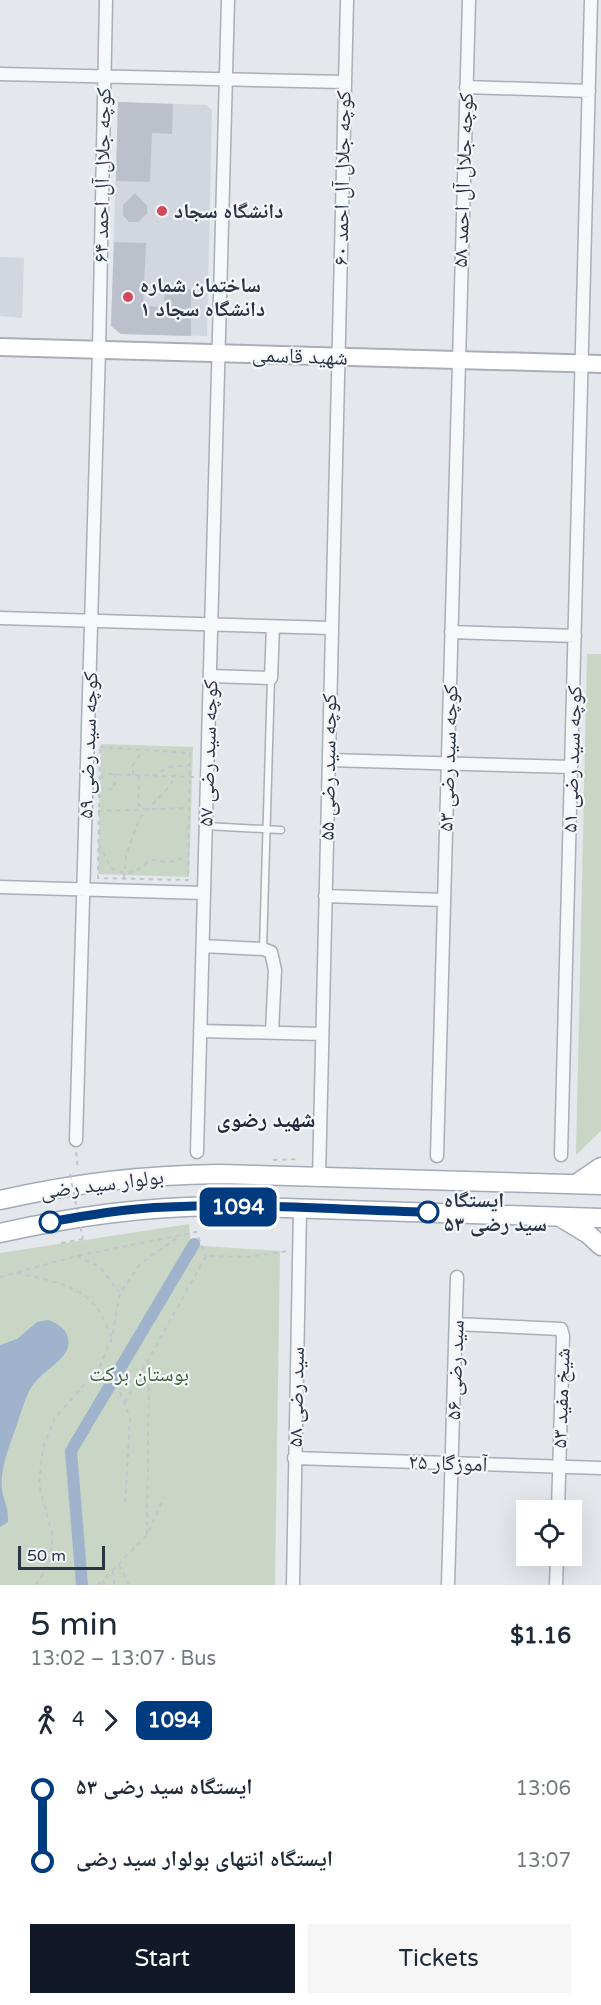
<!DOCTYPE html>
<html lang="en">
<head>
<meta charset="utf-8">
<style>
	:root { --surface:#fff; --page:#f6f6f7; --text:#1f2937; --muted:#747a83; --accent:#111827 }
	body { margin:0; font-family:"Varela Round","Noto Naskh Arabic",sans-serif; background:var(--page); color:var(--text); height:100vh; display:flex; flex-direction:column; font-size:22px; white-space:nowrap }
	* { box-sizing:border-box; margin:0 }
	p { font-size:20px; color:var(--muted) }
	.icon { flex:none; width:33px; height:33px; fill:none; stroke:currentColor; stroke-width:2; stroke-linecap:round; stroke-linejoin:round }
	.map { position:relative; height:1585px; overflow:hidden }
	.drawer { display:flex; flex-direction:column; background:var(--surface); flex:1 }
	.drawer>* { flex:none }
	.badge { padding:0 12px; border-radius:9px; font-size:21px; line-height:39px }
	.fabs { position:absolute; left:516px; top:1500px; display:grid; gap:12px }
	.fabs a { display:grid; place-items:center; width:66px; height:66px; border-radius:0px; background:var(--surface); box-shadow:0 6px 24px #0002; font-size:30px }
	.scale { position:absolute; left:18px; bottom:15px; width:87px; box-sizing:border-box; padding-left:6px; border:3px solid #2b3445; border-top:0; font-size:16px; line-height:21px; white-space:nowrap; color:#2b3445; -webkit-text-stroke:4px #f4f6f9; paint-order:stroke }
	.map>.badge { position:absolute; translate:-50% -50%; box-shadow:0 0 0 3px #fff }
	.legs { display:flex; align-items:center; gap:9px; height:66px; padding:0 30px; font-size:20px }
	.legs p { margin-inline-start:auto }
	.summary { display:flex; align-items:center; justify-content:space-between; height:102px; padding:0 30px }
	h1 { font-size:33px; font-weight:600; line-height:45px }
	.action { display:flex; gap:12px; margin-top:auto; padding:12px 30px }
	.action a { flex:1; height:69px; border-radius:0px; background:var(--accent); color:#fff; font-size:24px; font-weight:600; line-height:69px; text-align:center }
	.action a+a { background:var(--page); color:var(--text) }
	ul { padding:0 30px; list-style:none }
	li { display:flex; align-items:center; gap:21px; height:72px; font-size:22px }
	li i { display:grid; place-items:center; width:9px; height:100%; margin:0 8px; background:currentColor }
	li i::after { content:''; width:15px; height:15px; margin:-8px; border:4px solid; border-radius:50%; background:var(--surface) }
	li p { margin-inline-start:auto }
	li:first-child i { background:linear-gradient(#0000 50%,currentColor 0) }
	li:last-child i { background:linear-gradient(currentColor 50%,#0000 0) }
	.map>svg:first-child { display:block }
</style>
</head>
<body>
<div class="map">
<svg width="601" height="1585" viewBox="0 0 601 1585">
	<rect width="100%" height="100%" fill="#e4e7ec"/>
	<path fill="#d2d6de" d="M118,102L206,105L212,110L207,336L121,334L111,326Z
		M0,257L24,258L22,318L0,316Z"/>
	<path fill="#c9d6c5" d="M587,654H601V1131L576,1155Z
		M101,744L193,747L189,877L98,874Z
		M189,1224L191,1245L280,1251L275,1585H0V1253Z"/>
	<path fill="#9fb4cc" d="M48,1320C60,1324 71,1332 68,1347C64,1362 40,1372 31,1388C24,1400 21,1414 16,1427C9,1448 0,1467 2,1490C4,1501 9,1510 8,1522L0,1527V1345L17,1339L37,1322Z"/>
	<g fill="none" stroke-linecap="round" stroke-linejoin="round">
		<path stroke="#9fb4cc" stroke-width="12" d="M82,1585L71,1451L194,1244"/>
	</g>
	<path fill="#bbc0ca" d="M118,102L173,104L172,134L152,133L150,182L116,181Z
		M135,193L147,206V214L138,222H129L123,215V205Z
		M114,242L146,243L143,306L164,307L165,288L191,289V336L121,334L111,326Z"/>
	<g fill="none" stroke-linecap="round" stroke-linejoin="round">
		<g stroke="#a9aeb7" stroke-width="9">
			<path id="lane" d="M206,826L281,830
				M263,949L271,678"/>
		</g>
		<g stroke="#a9aeb7" stroke-width="15">
			<path id="street" d="M0,74L344,82
				M466,87L589,91
				M0,618L331,628
				M451,632L575,636
				M210,676L271,678L273,627
				M329,760L571,767
				M0,887L204,893
				M325,896L444,900
				M203,946L263,949L271,952L275,970L272,1032
				M200,1031L322,1034
				M76,1140L99,350L106,0
				M197,1152L228,0
				M561,1155L591,0
				M437,1156L469,0
				M319,1177L347,0
				M456,1324L561,1329L563,1336L558,1510
				M294,1458L601,1468
				M293,1585L300,1209
				M448,1585L457,1277
				M556,1585L557,1556"/>
		</g>
		<g stroke="#a9aeb7" stroke-width="20">
			<path id="secondary" d="M0,347L601,364"/>
		</g>
		<g stroke="#a3abb8" stroke-width="21">
			<path id="primary" d="M576,1184L601,1167
				M0,1200C76,1183 142,1175 220,1174L601,1185
				M560,1217L588,1234L601,1246
				M0,1233C76,1216 142,1207 219,1206L601,1218"/>
		</g>
		<path stroke="#c2c5cb" stroke-width="2" stroke-dasharray="4.5 4.5" stroke-linecap="butt" d="M100,747L190,753L188,880L98,878Z
			M133,775V765L142,751
			M139,776L138,803L141,808
			M153,776L169,767L190,765
			M101,778L105,774L195,777
			M99,788L114,789L115,774
			M98,811L188,808
			M99,844L111,868C143,885 141,850 166,863L188,857
			M124,878L126,856L139,819L170,786L174,777
			M76,1152L78,1170
			M273,1160L300,1159
			M61,1243L83,1239
			M77,1256L100,1267L119,1292
			M17,1273C47,1280 83,1284 100,1313C105,1321 108,1330 112,1338
			M0,1277L77,1256L196,1232L206,1256
			M102,1372L120,1392L130,1418L125,1507
			M137,1380L148,1385
			M125,1402L206,1256L248,1257L288,1251
			M147,1535L149,1361
			M119,1565L129,1585
			M113,1571L114,1585
			M36,1585L48,1566L53,1537L39,1485L43,1447L55,1418L99,1368L112,1338L120,1293L141,1263L181,1235
			M98,1585L103,1580
			M104,1585L103,1580L147,1535L164,1497"/>
		<use href="#lane" stroke="#f7f8fa" stroke-width="6"/>
		<use href="#street" stroke="#f7f8fa" stroke-width="12"/>
		<use href="#secondary" stroke="#fff" stroke-width="16"/>
		<use href="#primary" stroke="#fff" stroke-width="18"/>
		<path stroke="#c2c5cb" stroke-width="2" stroke-dasharray="4.5 4.5" stroke-linecap="butt" d="M70,1174L83,1239"/>
	</g>
	<g fill="none" stroke-linecap="round" stroke-linejoin="round">
		<g stroke="#fff" stroke-width="14">
			<path id="line-1" d="M50,1222C89,1215 128,1208 168,1207C254,1203 341,1210 428,1212"/>
		</g>
		<use href="#line-1" stroke="#003b80" stroke-width="9"/>
	</g>
	<g fill="#d1495b" stroke="#f4f6f9" stroke-width="2">
		<circle cx="162" cy="211" r="6"/>
		<circle cx="128" cy="297" r="6"/>
	</g>
	<g fill="#fff" stroke="#003b80" stroke-width="3">
		<circle cx="428" cy="1212" r="10"/>
		<circle cx="50" cy="1222" r="10"/>
	</g>
	<g text-anchor="middle" stroke-width="4.5" stroke-linejoin="round" paint-order="stroke">
		<g font-size="21" fill="#2b3445" stroke="#f4f6f9">
			<text transform="translate(102 175) rotate(-89)" y="7">کوچه جلال آل احمد ۶۴</text>
			<text transform="translate(342 178) rotate(-89)" y="7">کوچه جلال آل احمد ۶۰</text>
			<text transform="translate(463 180) rotate(-88)" y="7">کوچه جلال آل احمد ۵۸</text>
			<text transform="translate(300 356) rotate(2)" y="7">شهید قاسمی</text>
			<text transform="translate(88 745) rotate(-88)" y="7">کوچه سید رضی ۵۹</text>
			<text transform="translate(208 753) rotate(-88)" y="7">کوچه سید رضی ۵۷</text>
			<text transform="translate(448 758) rotate(-88)" y="7">کوچه سید رضی ۵۳</text>
			<text transform="translate(572 759) rotate(-88)" y="7">کوچه سید رضی ۵۱</text>
			<text transform="translate(328 767) rotate(-89)" y="7">کوچه سید رضی ۵۵</text>
			<text transform="translate(102 1184) rotate(-7)" y="7">بولوار سید رضی</text>
			<text transform="translate(455 1370) rotate(-88)" y="7">سید رضی ۵۶</text>
			<text transform="translate(296 1397) rotate(-89)" y="7">سید رضی ۵۸</text>
			<text transform="translate(561 1398) rotate(-88)" y="7">شیخ مفید ۵۳</text>
			<text transform="translate(448 1463) rotate(2)" y="7">آموزگار ۲۵</text>
		</g>
		<g font-size="21" font-weight="bold" fill="#2b3445" stroke="#f4f6f9" text-anchor="start">
			<text x="174" y="218">دانشگاه سجاد</text>
			<text x="140" y="292">ساختمان شماره<tspan x="140" dy="24">۱ دانشگاه سجاد</tspan></text>
		</g>
		<g font-size="21" font-weight="bold" fill="#2b3445" stroke="#f4f6f9" text-anchor="start">
			<text x="444" y="1207">ایستگاه<tspan x="444" dy="24">سید رضی ۵۳</tspan></text>
		</g>
		<g font-size="21" fill="#3f6138" stroke="#f4f6f9">
			<text x="139" y="1381">بوستان برکت</text>
		</g>
		<g font-size="22" font-weight="bold" fill="#1d2536" stroke="#f4f6f9">
			<text x="266" y="1127">شهید رضوی</text>
		</g>
	</g>
</svg>
<div class="fabs">
<a><svg class="icon" aria-label="locate" viewBox="0 0 24 24"><circle cx="12" cy="12" r="6"/><path d="M12 2v4M12 18v4M2 12h4M18 12h4"/></svg></a>
</div>
<div class="scale">50 m</div>
<b class="badge" style="left:238px;top:1207px;background:#003b80;color:#fff">1094</b>
</div>
<section class="drawer">
<div class="summary"><div><h1>5 min</h1><p>13:02 – 13:07 · Bus</p></div><b>$1.16</b></div>
<div class="legs"><svg class="icon" aria-label="walk" viewBox="0 0 24 24"><circle cx="13" cy="4" r="2"/><path d="M13 8l-2 6 4 7M11 14l-3 7M7 12l3-4h3l4 4"/></svg>4<svg class="icon" aria-label="forward" viewBox="0 0 24 24"><path d="M9 5l7 7-7 7"/></svg><b class="badge" style="background:#003b80;color:#fff">1094</b></div>
<ul>
<li><i style="color:#003b80"></i><b>ایستگاه سید رضی ۵۳</b><p>13:06</p></li>
<li><i style="color:#003b80"></i><b>ایستگاه انتهای بولوار سید رضی</b><p>13:07</p></li>
</ul>
<div class="action"><a>Start</a><a>Tickets</a></div>
</section>
</body>
</html>
